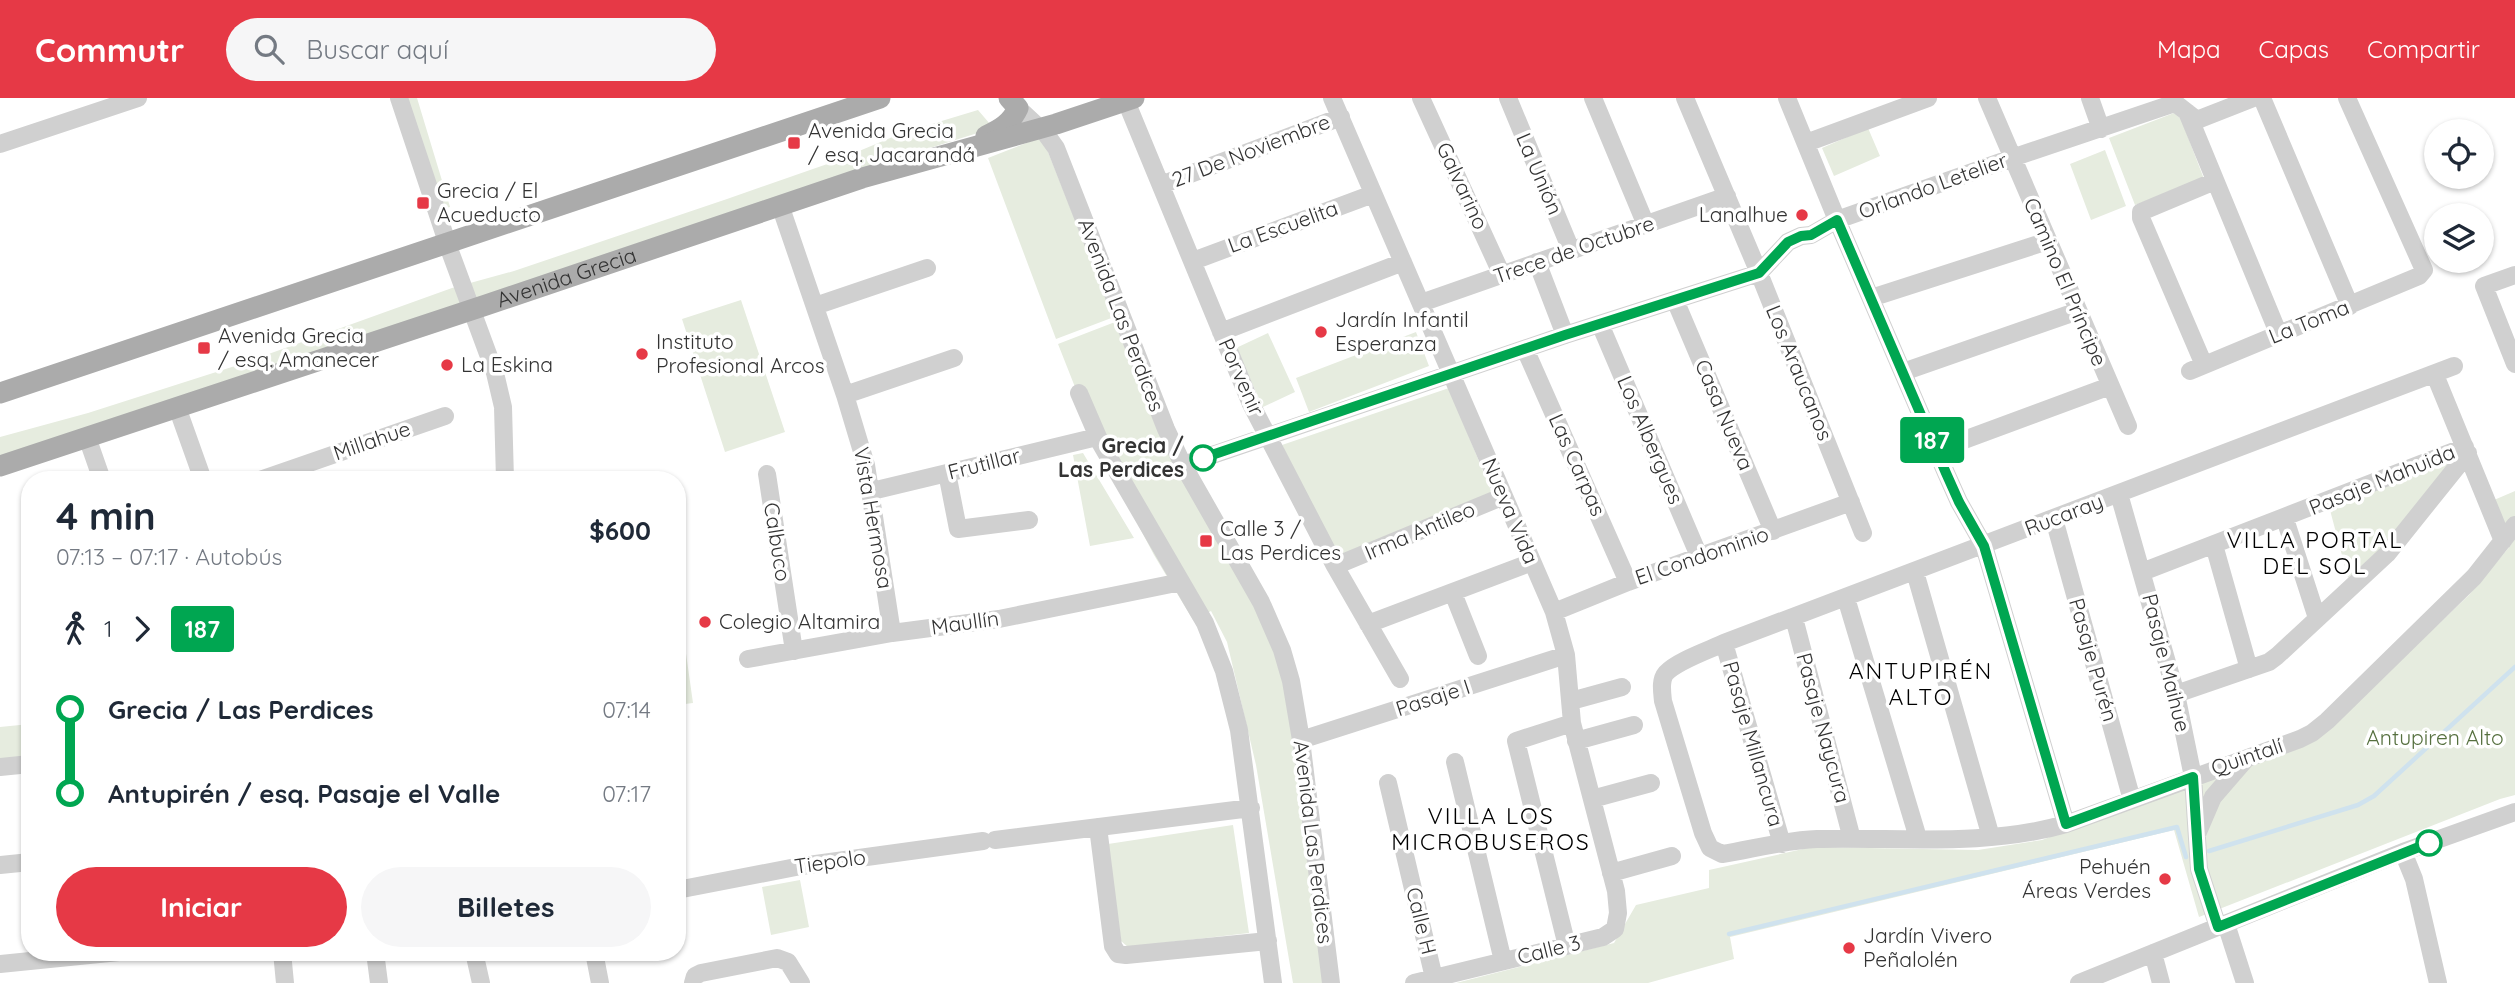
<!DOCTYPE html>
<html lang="es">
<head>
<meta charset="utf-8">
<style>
	:root { --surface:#fff; --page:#f6f6f7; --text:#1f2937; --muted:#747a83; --accent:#e63946 }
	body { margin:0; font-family:Quicksand,sans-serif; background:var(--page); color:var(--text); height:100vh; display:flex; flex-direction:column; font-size:26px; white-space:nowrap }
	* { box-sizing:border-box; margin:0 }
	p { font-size:23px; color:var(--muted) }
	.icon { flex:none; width:38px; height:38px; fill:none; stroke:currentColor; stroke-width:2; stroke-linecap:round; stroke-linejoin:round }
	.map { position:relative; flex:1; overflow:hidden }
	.panel { position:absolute; left:21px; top:373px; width:665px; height:490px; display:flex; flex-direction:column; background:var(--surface); border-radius:28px; box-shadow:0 2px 5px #0004 }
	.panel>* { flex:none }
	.badge { padding:0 14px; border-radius:5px; font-size:24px; line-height:46px }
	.controls { position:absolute; left:2424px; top:21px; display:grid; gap:14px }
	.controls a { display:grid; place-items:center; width:70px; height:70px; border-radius:50%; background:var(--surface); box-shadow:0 2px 5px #0004; font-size:35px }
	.map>.badge { position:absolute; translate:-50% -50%; box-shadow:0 0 0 4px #fff }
	.legs { display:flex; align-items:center; gap:10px; height:77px; padding:0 35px; font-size:23px }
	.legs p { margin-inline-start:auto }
	.overview { display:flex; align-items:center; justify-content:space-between; height:119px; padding:0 35px }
	h1 { font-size:38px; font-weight:800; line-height:52px }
	.cta { display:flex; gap:14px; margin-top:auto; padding:14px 35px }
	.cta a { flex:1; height:80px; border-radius:42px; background:var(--accent); color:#fff; font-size:28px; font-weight:800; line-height:80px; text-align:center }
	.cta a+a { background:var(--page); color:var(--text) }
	ul { padding:0 35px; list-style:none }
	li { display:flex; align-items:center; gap:24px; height:84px; font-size:26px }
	li i { display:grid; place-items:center; width:10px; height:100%; margin:0 9px; background:currentColor }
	li i::after { content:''; width:18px; height:18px; margin:-9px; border:5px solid; border-radius:50%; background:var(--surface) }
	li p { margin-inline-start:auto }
	li:first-child i { background:linear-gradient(#0000 50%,currentColor 0) }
	li:last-child i { background:linear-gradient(currentColor 50%,#0000 0) }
	header { display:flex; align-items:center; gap:42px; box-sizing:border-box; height:98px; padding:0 35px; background:var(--accent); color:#fff }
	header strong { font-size:33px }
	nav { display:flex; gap:38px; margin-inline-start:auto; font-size:24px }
	.search { width:490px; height:63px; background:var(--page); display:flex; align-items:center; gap:18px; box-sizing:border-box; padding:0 24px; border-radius:38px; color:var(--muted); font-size:26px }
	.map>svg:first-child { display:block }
</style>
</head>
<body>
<header>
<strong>Commutr</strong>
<div class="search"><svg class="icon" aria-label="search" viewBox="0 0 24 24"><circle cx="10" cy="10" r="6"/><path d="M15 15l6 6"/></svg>Buscar aquí</div>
<nav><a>Mapa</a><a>Capas</a><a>Compartir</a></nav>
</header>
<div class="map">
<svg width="2515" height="885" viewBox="0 0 2515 885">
	<rect width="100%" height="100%" fill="#fff"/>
	<path fill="#e6ecdf" d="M407,0H417L450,109L442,111Z
		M978,12L990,26L984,33L879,66L0,359V339L88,315L235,268L452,190L514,173L727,101L833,64L902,35Z
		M2174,15L2181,21L2204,81L2135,107L2109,40Z
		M1868,30L1880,58L1834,78L1822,50Z
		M1042,39L1114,219L1056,241L988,60Z
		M2105,52L2126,108L2091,122L2070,66Z
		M741,202L785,334L725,354L682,221Z
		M1115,224L1262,518L1289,581L1323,885H1293L1256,667L1227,544L1211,513L1193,522L1154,457L1103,360L1058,246Z
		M1416,234L1429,268L1309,314L1296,280Z
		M1268,235L1295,294L1263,309L1236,250Z
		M1449,290L1494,400L1338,459L1282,347Z
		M1083,355L1134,440L1090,448L1073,357Z
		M2455,358L2385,447L2348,480L2330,412Z
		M2515,393V697L2500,701L2199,819L2174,732L1730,839L1734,861L1648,885H1456L1614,845L1636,807L1709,790V772L1812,749L1978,752L2042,742L2324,635L2469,497L2511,447L2494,402Z
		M680,513L693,605L677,607V514Z
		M30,626V659L0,662V629Z
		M1233,727L1249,835L1128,849L1121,843L1108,746Z
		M800,782L809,829L771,837L762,789Z"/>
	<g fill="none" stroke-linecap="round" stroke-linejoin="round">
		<path stroke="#cfe2ee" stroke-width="4.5" d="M2209,753L2358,707L2374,698L2515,569
			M1729,836L2177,729L2186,759"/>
		<path stroke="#d0d0d0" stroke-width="18" d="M399,0L451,156L495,275L503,309L505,382
			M1332,0L1554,514L1566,557L1572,625L1616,793L1618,815L1615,831L1603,839L1414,885
			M1421,0L1502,177
			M1508,0L1571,152
			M1593,0L1646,127
			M1685,0L1759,175L1863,435
			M1787,0L1837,122L1946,375L1959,404L1984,448L2066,726
			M1987,0L2128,328
			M2090,0L2101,31
			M2262,0L2350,208
			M1126,3L1251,306L1335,468L1400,581
			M1018,10L1046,36L1056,50L1166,331L1183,367L1261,504L1282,552L1291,583L1301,642L1331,885
			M2187,14L2279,237
			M1806,45L1928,0
			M0,46L138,0
			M1161,87L1341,19
			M780,107L845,297L866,367L892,535
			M1193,163L1373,96
			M1537,164L1565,237
			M2515,177L2484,188L2515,266
			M1871,200L2048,143
			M1675,202L1773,433
			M1421,205L1727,98
			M815,208L927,170
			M1600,226L1699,458
			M1221,234L1403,164
			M1525,251L1628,484
			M2204,267L2141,120V114L2215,83
			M2454,268L1724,545C1709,552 1677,563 1666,575C1660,582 1662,593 1663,603L1703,735L1710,750L1722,756C1753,751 1786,742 1817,741C1900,739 1986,749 2066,726L2300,641L2312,635L2327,623L2474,479L2515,427
			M2190,273L2419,178L2424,172L2347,0
			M1903,274L2078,213
			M2435,277L2503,443
			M1079,295L1101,346L1205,525L1224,573L1239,632L1273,885
			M845,297L954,260
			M177,309L203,382
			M87,339L102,382
			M1937,352L2110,288
			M1183,367L1565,237L1759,175L1788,144L1801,138L1811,137L1837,122L2012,60L2175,5L2197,22L2253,0
			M947,375L958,431L1029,422
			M767,376L794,553
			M260,382L445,318
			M872,393L1097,339
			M2119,396L2176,596L2193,679L2199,771L2218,829
			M2054,421L2132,702
			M2285,421L2317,520
			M2214,447L2249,571
			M1335,468L1504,398
			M1915,474L1991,739
			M2142,474L2465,349
			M1453,495L1478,558
			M1846,500L1918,740
			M1554,514L1628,484L1851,404
			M1794,520L1852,741
			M1368,526L1532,464
			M1724,545L1782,746
			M748,561L892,535L999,521L1181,484
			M2176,596L2269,564L2277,558L2387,456L2468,355
			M1571,603L1622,589
			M1301,642L1566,557
			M1576,643L1634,627
			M1455,664L1503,863
			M0,669L30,666
			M1388,685L1434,880
			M1592,701L1651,685
			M1098,729L1113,848L1118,856L1126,857L1268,843
			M2198,734L2213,699L2245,662
			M995,742L1251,710
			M2403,754L2414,781L2438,885
			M0,767L30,764
			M1611,775L1672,758
			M677,792L801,768L983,743
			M2226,826L2245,885
			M1567,848L1516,643L1572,625
			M282,854L285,885
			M375,854L379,885
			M474,854L481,885
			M594,854L600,885
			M2153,855L2161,885
			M0,866L119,854
			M693,885L695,878L701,875L777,860L788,864L801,885
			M2079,885L2403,754L2515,714"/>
		<g stroke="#ababab" stroke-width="21">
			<path d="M986,38C1001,31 1011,25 1018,10L1009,0"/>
			<path d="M0,295L880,0"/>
			<path id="s1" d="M0,368L486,207L862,80L1056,26L1134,0"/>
		</g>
	</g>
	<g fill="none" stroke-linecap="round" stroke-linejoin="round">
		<g stroke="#fff" stroke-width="16">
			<path id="line-1" d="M1203,360L1565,237L1759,175L1788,144L1801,138L1811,137L1837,122L1946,375L1959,404L1984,448L2066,726L2193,679L2199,771L2218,829L2429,745"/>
		</g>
		<use href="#line-1" stroke="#00a651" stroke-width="10"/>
	</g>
	<g fill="#e63946" stroke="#fff" stroke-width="2.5">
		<rect x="787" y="38" width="14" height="14" rx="3.5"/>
		<rect x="416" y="98" width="14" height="14" rx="3.5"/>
		<circle cx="1802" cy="117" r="7"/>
		<circle cx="1321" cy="234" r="7"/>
		<rect x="197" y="243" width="14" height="14" rx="3.5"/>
		<circle cx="642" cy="256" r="7"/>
		<circle cx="447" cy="267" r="7"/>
		<rect x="1199" y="436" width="14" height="14" rx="3.5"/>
		<circle cx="705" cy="524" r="7"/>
		<circle cx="2165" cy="781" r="7"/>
		<circle cx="1849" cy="850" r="7"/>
	</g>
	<g fill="#fff" stroke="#00a651" stroke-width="3.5">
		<circle cx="1203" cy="360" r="12"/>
		<circle cx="2429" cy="745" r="12"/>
	</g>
	<g text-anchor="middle" stroke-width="7" stroke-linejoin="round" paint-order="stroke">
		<g font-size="21" fill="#333" stroke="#fff" text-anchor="start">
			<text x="808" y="40">Avenida Grecia<tspan x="808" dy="24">/ esq. Jacarandá</tspan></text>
			<text x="437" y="100">Grecia / El<tspan x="437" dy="24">Acueducto</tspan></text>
			<text x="1788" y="124" text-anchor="end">Lanalhue</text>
			<text x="1335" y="229">Jardín Infantil<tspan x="1335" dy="24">Esperanza</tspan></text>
			<text x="218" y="245">Avenida Grecia<tspan x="218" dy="24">/ esq. Amanecer</tspan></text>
			<text x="656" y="251">Instituto<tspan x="656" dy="24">Profesional Arcos</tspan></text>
			<text x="461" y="274">La Eskina</text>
			<text x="1220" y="438">Calle 3 /<tspan x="1220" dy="24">Las Perdices</tspan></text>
			<text x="719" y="531">Colegio Altamira</text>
			<text x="2151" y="776" text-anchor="end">Pehuén<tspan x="2151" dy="24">Áreas Verdes</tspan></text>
			<text x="1863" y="845">Jardín Vivero<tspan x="1863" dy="24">Peñalolén</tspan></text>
		</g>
		<g font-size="21" fill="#333" stroke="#fff">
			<text transform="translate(1251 53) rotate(-21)" y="7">27 De Noviembre</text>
			<text transform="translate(1539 76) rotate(67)" y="7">La Unión</text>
			<text transform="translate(1462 88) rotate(65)" y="7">Galvarino</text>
			<text transform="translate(1933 88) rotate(-20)" y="7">Orlando Letelier</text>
			<text transform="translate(1283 129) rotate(-20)" y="7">La Escuelita</text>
			<text transform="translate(1574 152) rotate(-19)" y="7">Trece de Octubre</text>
			<text dy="7" stroke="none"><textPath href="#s1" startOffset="597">Avenida Grecia</textPath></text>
			<text transform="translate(2065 184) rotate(67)" y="7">Camino El Príncipe</text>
			<text transform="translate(1121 217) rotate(69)" y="7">Avenida Las Perdices</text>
			<text transform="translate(2309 224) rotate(-22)" y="7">La Toma</text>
			<text transform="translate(1799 275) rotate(68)" y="7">Los Araucanos</text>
			<text transform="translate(1241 279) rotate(66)" y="7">Porvenir</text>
			<text transform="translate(1724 317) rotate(67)" y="7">Casa Nueva</text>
			<text transform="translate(1650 342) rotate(67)" y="7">Los Albergues</text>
			<text transform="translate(372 343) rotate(-19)" y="7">Millahue</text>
			<text transform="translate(984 366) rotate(-14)" y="7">Frutillar</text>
			<text transform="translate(1577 367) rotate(66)" y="7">Las Carpas</text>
			<text transform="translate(2382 382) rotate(-22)" y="7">Pasaje Mahuida</text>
			<text transform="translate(1510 413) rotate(67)" y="7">Nueva Vida</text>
			<text transform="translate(2064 417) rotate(-21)" y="7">Rucaray</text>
			<text transform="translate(873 420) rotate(80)" y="7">Vista Hermosa</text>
			<text transform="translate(1420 433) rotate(-23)" y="7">Irma Antileo</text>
			<text transform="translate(777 444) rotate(81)" y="7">Calbuco</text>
			<text transform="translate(1702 458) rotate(-19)" y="7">El Condominio</text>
			<text transform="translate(965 525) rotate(-8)" y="7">Maullín</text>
			<text transform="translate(2093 562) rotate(74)" y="7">Pasaje Purén</text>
			<text transform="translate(2166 565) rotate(76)" y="7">Pasaje Maihue</text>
			<text transform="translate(1433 600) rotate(-18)" y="7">Pasaje I</text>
			<text transform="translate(1823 630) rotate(75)" y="7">Pasaje Naycura</text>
			<text transform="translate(1753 646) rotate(74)" y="7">Pasaje Millancura</text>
			<text transform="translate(2247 659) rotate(-19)" y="7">Quintalí</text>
			<text transform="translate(1313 744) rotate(83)" y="7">Avenida Las Perdices</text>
			<text transform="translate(830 764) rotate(-8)" y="7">Tiepolo</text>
			<text transform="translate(1421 823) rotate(76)" y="7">Calle H</text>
			<text transform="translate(1549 852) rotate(-14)" y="7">Calle 3</text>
		</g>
		<g font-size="21" font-weight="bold" fill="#333" stroke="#fff" text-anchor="end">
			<text x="1184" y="355">Grecia /<tspan x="1184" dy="24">Las Perdices</tspan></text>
		</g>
		<g font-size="21" fill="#56703f" stroke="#fff">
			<text x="2435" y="647">Antupiren Alto</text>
		</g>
		<g font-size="23" letter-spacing="2" fill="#000" stroke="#fff">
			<text x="2315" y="450">VILLA PORTAL<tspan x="2315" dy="26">DEL SOL</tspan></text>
			<text x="1921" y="581">ANTUPIRÉN<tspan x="1921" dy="26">ALTO</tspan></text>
			<text x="1491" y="726">VILLA LOS<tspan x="1491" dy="26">MICROBUSEROS</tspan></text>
		</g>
	</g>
</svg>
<div class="controls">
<a><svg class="icon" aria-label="locate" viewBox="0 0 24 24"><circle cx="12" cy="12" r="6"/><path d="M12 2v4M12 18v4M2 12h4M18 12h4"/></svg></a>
<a><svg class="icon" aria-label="layers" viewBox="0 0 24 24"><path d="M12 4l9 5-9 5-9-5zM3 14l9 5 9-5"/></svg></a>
</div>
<b class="badge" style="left:1932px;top:342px;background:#00a651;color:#fff">187</b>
<section class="panel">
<div class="overview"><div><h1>4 min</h1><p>07:13 – 07:17 · Autobús</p></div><b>$600</b></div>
<div class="legs"><svg class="icon" aria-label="walk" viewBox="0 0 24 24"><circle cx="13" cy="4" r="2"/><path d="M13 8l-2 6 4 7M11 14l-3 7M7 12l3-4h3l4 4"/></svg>1<svg class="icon" aria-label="forward" viewBox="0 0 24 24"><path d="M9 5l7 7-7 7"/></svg><b class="badge" style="background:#00a651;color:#fff">187</b></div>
<ul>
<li><i style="color:#00a651"></i><b>Grecia / Las Perdices</b><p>07:14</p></li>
<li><i style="color:#00a651"></i><b>Antupirén / esq. Pasaje el Valle</b><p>07:17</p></li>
</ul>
<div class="cta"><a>Iniciar</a><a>Billetes</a></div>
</section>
</div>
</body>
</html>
